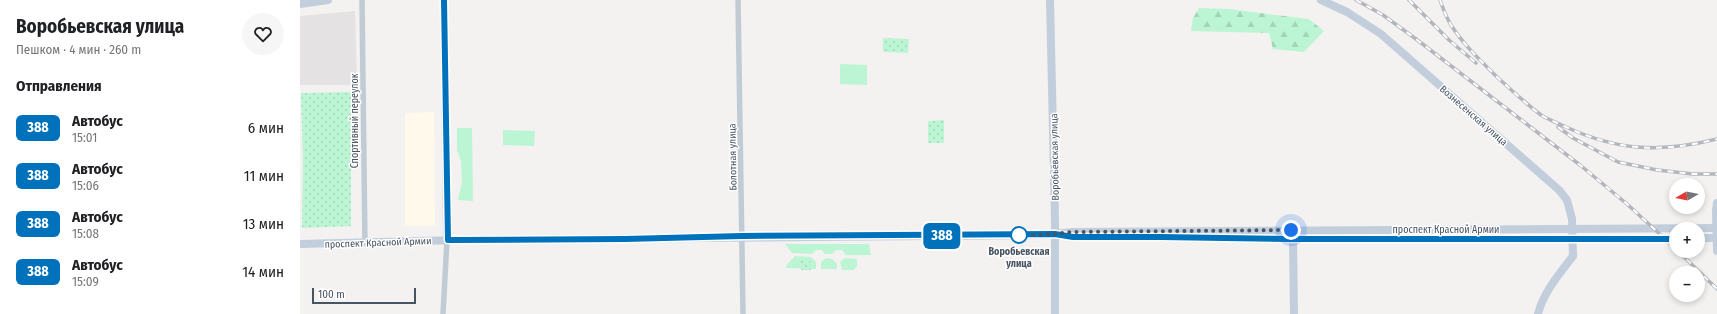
<!DOCTYPE html>
<html lang="ru">
<head>
<meta charset="utf-8">
<style>
	:root { --surface:#fff; --page:#f6f6f6; --text:#202124; --muted:#757577 }
	body { margin:0; font-family:"Fira Sans Condensed",sans-serif; background:var(--page); color:var(--text); height:100vh; display:flex; flex-direction:column; font-size:15px; white-space:nowrap }
	* { box-sizing:border-box; margin:0 }
	p { font-size:13px; color:var(--muted) }
	.icon { flex:none; width:22px; height:22px; fill:none; stroke:currentColor; stroke-width:2; stroke-linecap:round; stroke-linejoin:round }
	.map { position:relative; flex:1; overflow:hidden }
	.panel { display:flex; flex-direction:column; background:var(--surface); width:300px }
	.panel>* { flex:none }
	.badge { padding:0 8px; border-radius:6px; font-size:14px; line-height:26px }
	.needle { width:26px; rotate:261deg }
	.buttons { position:absolute; left:1369px; top:178px; display:grid; gap:8px }
	.buttons a { display:grid; place-items:center; width:36px; height:36px; border-radius:50%; background:var(--surface); box-shadow:0 2px 6px #0003; font-size:20px }
	.scale { position:absolute; left:12px; bottom:10px; width:104px; box-sizing:border-box; padding-left:4px; border:2px solid #475461; border-top:0; font-size:11px; line-height:14px; white-space:nowrap; color:#475461; -webkit-text-stroke:3px #fff; paint-order:stroke }
	.you { position:absolute; width:20px; height:20px; margin:-10px; border:3px solid #fff; border-radius:50%; background:#1a73e8; box-shadow:0 0 0 6px #1a73e833 }
	.map>.badge { position:absolute; translate:-50% -50%; box-shadow:0 0 0 2px #fff }
	h2 { padding:0 16px; font-size:15px; line-height:36px }
	.round { display:grid; place-items:center; flex:none; width:42px; height:42px; border-radius:21px; background:var(--page) }
	.headline { display:flex; align-items:center; justify-content:space-between; height:68px; padding:0 16px }
	h1 { font-size:19px; font-weight:700; line-height:30px }
	ul { padding:0; list-style:none }
	li { display:flex; align-items:center; gap:12px; height:48px; padding:0 16px }
	li div { flex:1 }
	li b { display:block; font-size:15px }
	li em { font-style:normal }
	li .badge { min-width:44px; font-weight:700; text-align:center }
	main { display:flex; flex:1; min-height:0 }
	.map>svg:first-child { display:block }
</style>
</head>
<body>
<main>
<section class="panel">
<div class="headline"><div><h1>Воробьевская улица</h1><p>Пешком · 4 мин · 260 m</p></div><a class="round"><svg class="icon" aria-label="heart" viewBox="0 0 24 24"><path d="M12 20l-8-8c-3-5 5-10 8-4 3-6 11-1 8 4z"/></svg></a></div>
<h2>Отправления</h2>
<ul>
<li><span class="badge" style="background:#0072bc;color:#fff">388</span><div><b>Автобус</b><p>15:01</p></div><em>6 мин</em></li>
<li><span class="badge" style="background:#0072bc;color:#fff">388</span><div><b>Автобус</b><p>15:06</p></div><em>11 мин</em></li>
<li><span class="badge" style="background:#0072bc;color:#fff">388</span><div><b>Автобус</b><p>15:08</p></div><em>13 мин</em></li>
<li><span class="badge" style="background:#0072bc;color:#fff">388</span><div><b>Автобус</b><p>15:09</p></div><em>14 мин</em></li>
</ul>
</section>
<div class="map">
<svg width="1417" height="314" viewBox="0 0 1417 314">
	<defs>
		<pattern id="forest-firs" width="22" height="20" patternUnits="userSpaceOnUse"><rect width="22" height="20" fill="#bcf5d3"/><path d="M5 1l3.5 6h-7zM16 11l3.5 6h-7z" fill="#a3d4b8"/></pattern>
		<pattern id="park-dots" width="8" height="8" patternUnits="userSpaceOnUse"><rect width="8" height="8" fill="#bcf5d3"/><path d="M2 2h.1M6 6h.1" fill="none" stroke="#a3d4b8" stroke-width="1.8" stroke-linecap="round"/></pattern>
	</defs>
	<rect width="100%" height="100%" fill="#f4f1f1"/>
	<path fill="#fef9eb" d="M134,112L135,226H105V113Z"/>
	<path fill="#e5e2e3" d="M55,11L57,85H0V16Z"/>
	<path fill="#bcf5d3" d="M540,64L567,65V85L540,84Z
		M157,128H172L173,201L158,200L162,182L161,161L157,150Z
		M203,130L235,131L234,146L203,145Z
		M485,244H569L571,255H546L542,250H536L532,254H525L522,250H516L512,254L492,253Z
		M495,256L511,257L516,262V269L486,268V266Z
		M526,258L532,259L537,264V269H521V262Z
		M545,258L557,259V266L554,270H542L540,262Z"/>
	<path fill="url(#forest-firs)" d="M899,8L929,9L1009,19L1024,31L1004,52L973,49L969,33L891,31L893,18Z"/>
	<path fill="url(#park-dots)" d="M583,38L609,39L608,53L583,52Z
		M51,92V226L2,228L3,161L1,93Z
		M644,120V143H628V121Z
		M501,261H510L511,270H501Z"/>
	<g fill="none" stroke-linecap="round" stroke-linejoin="round">
		<path stroke="#c1cbd4" stroke-width="5.5" d="M62,0L65,243
			M438,0L443,314
			M143,314L147,240"/>
		<path stroke="#c2cedc" stroke-width="8" d="M144,0L147,240
			M750,0L755,219V314
			M1021,0L1047,12L1081,34L1259,190L1267,200L1272,219
			M0,4L28,0
			M1416,211L1417,203
			M859,237L993,239H1376
			M1398,238H1417
			M993,239L994,314
			M0,244L160,240L741,235L773,232L1417,228
			M1238,314C1243,293 1260,273 1273,256"/>
		<g stroke="#b3b6bc" stroke-width="3.5">
			<path id="rail" d="M1056,0L1083,15L1116,39L1280,165L1327,204L1376,249
				M1109,0L1149,40L1176,63
				M1140,0C1143,8 1146,17 1151,25C1163,44 1179,59 1195,75C1210,89 1225,103 1241,115C1249,120 1258,123 1266,127C1318,151 1361,153 1417,139
				M1258,127L1273,138L1318,162L1357,170L1393,174H1417
				M1378,251L1417,289"/>
		</g>
		<use href="#rail" stroke="#fff" stroke-width="2" stroke-dasharray="6" stroke-linecap="butt"/>
		<path stroke="#c2cedc" stroke-width="8" d="M1416,211L1417,251
			M1272,219L1273,256"/>
	</g>
	<g fill="none" stroke-linecap="round" stroke-linejoin="round">
		<g stroke="#fff" stroke-width="9">
			<path id="line" d="M144,0L148,240L325,239L442,236L755,234L773,237H860L993,239H1376"/>
		</g>
		<use href="#line" stroke="#0072bc" stroke-width="6"/>
		<path stroke="#475461" stroke-width="4" stroke-dasharray="0 7.2" d="M719,235H741L773,232L991,230"/>
	</g>
	<circle fill="#fff" stroke="#0072bc" stroke-width="2" cx="719" cy="235" r="8"/>
	<g text-anchor="middle" stroke-width="3" stroke-linejoin="round" paint-order="stroke">
		<g font-size="10" fill="#475461" stroke="#fff">
			<text transform="translate(1174 115) rotate(41)" y="4">Вознесенская улица</text>
			<text transform="translate(54 121) rotate(-90)" y="4">Спортивный переулок</text>
			<text transform="translate(432 157) rotate(-91)" y="4">Болотная улица</text>
			<text transform="translate(754 157) rotate(-91)" y="4">Воробьёвская улица</text>
			<text x="1146" y="233">проспект Красной Армии</text>
			<text transform="translate(78 242) rotate(-2)" y="4">проспект Красной Армии</text>
		</g>
		<g font-size="10" font-weight="bold" fill="#475461" stroke="#fff">
			<text x="719" y="255">Воробьевская<tspan x="719" dy="12">улица</tspan></text>
		</g>
	</g>
</svg>
<div class="buttons">
<a><svg class="needle" viewBox="-14 -14 28 28"><path d="M0-13l5 13h-10z" fill="#e53935"/><path d="M0 13l5-13h-10z" fill="#757577"/></svg></a>
<a>+</a>
<a>−</a>
</div>
<div class="scale">100 m</div>
<div class="you" style="left:991px;top:230px"></div>
<b class="badge" style="left:642px;top:236px;background:#0072bc;color:#fff">388</b>
</div>
</main>
</body>
</html>
